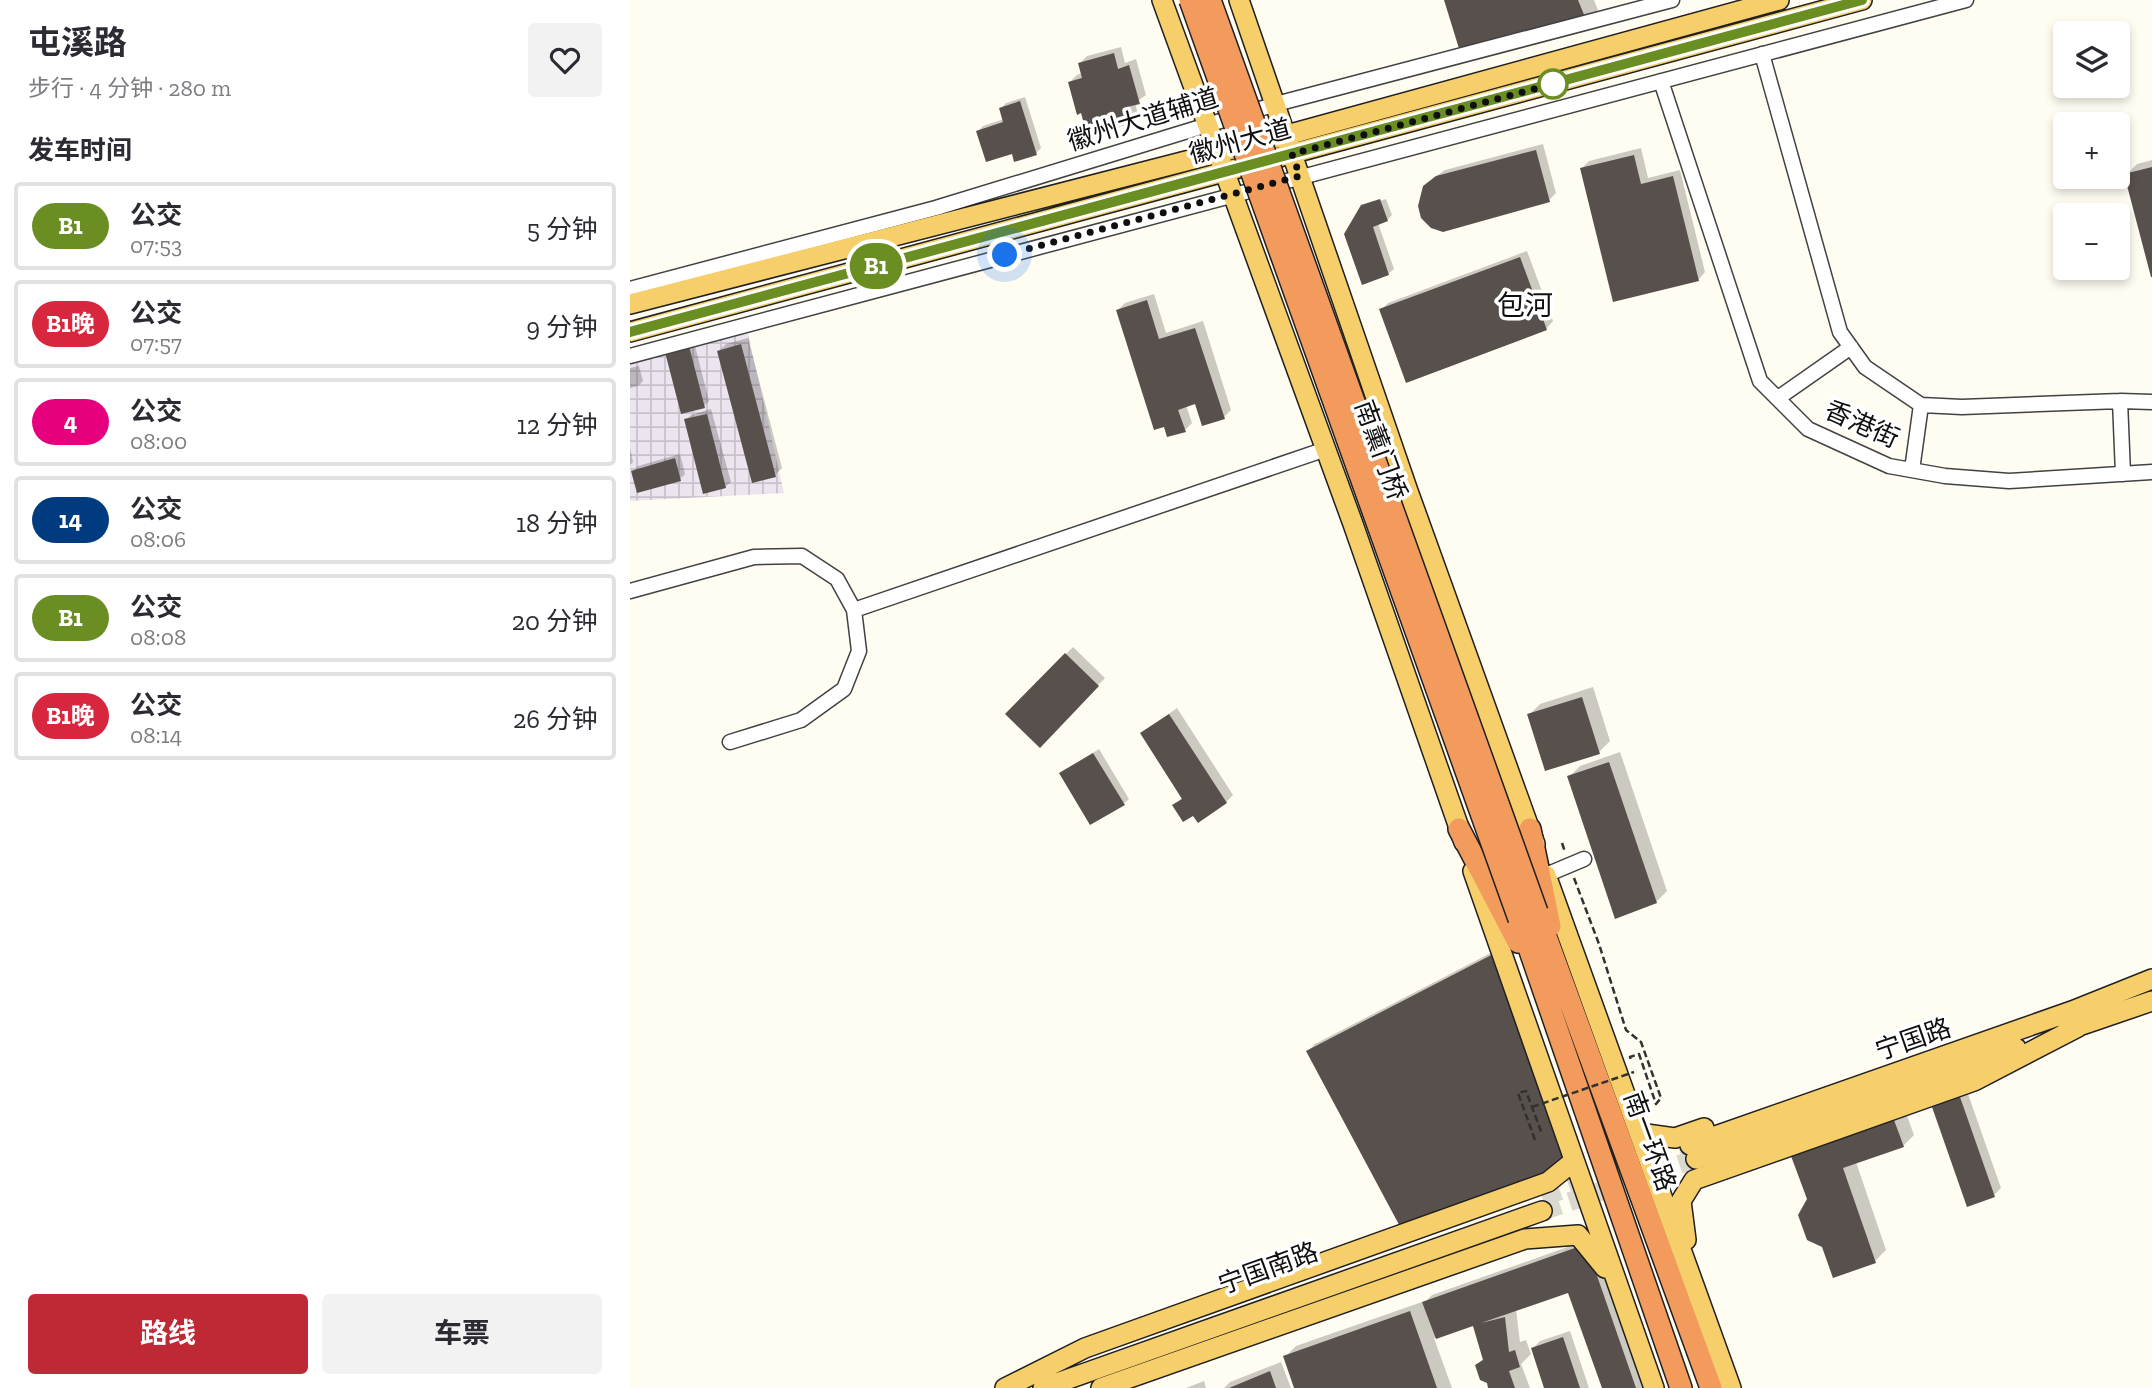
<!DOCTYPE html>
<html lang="zh">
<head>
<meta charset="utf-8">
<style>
	:root { --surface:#fff; --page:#f2f2f3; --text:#2b2b33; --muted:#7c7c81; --line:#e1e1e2; --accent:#bf2835 }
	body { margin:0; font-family:"Zilla Slab","Noto Sans SC",serif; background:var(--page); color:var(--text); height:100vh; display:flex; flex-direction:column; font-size:26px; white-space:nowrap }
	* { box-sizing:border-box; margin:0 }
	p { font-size:23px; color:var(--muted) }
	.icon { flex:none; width:38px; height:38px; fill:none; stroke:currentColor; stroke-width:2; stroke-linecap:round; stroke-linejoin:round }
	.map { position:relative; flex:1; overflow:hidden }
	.sheet { display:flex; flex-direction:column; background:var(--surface); width:630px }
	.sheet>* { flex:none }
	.badge { padding:0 14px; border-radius:23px; font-size:24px; line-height:46px }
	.tools { position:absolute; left:1423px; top:21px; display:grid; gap:14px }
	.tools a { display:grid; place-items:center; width:77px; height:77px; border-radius:7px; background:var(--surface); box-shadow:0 4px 10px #0003; font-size:35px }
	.you { position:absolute; width:35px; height:35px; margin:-18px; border:5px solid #fff; border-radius:50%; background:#1a73e8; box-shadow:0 0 0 10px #1a73e833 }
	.map>.badge { position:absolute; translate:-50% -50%; box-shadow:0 0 0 4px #fff }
	h2 { padding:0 28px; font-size:26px; line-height:63px }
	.round { display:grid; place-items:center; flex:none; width:74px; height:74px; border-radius:7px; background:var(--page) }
	.overview { display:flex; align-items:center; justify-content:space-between; height:119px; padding:0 28px }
	h1 { font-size:33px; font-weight:700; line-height:52px }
	.button { display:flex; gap:14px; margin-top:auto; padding:14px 28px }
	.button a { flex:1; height:80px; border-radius:7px; background:var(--accent); color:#fff; font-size:28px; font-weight:700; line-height:80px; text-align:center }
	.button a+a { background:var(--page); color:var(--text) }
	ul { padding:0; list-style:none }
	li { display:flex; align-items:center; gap:21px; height:88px; margin:0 14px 10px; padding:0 14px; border:4px solid var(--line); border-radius:7px }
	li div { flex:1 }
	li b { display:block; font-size:26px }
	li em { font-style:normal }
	li .badge { min-width:77px; font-weight:700; text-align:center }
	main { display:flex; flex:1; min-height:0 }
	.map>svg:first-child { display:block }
</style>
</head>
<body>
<main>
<section class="sheet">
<div class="overview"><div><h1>屯溪路</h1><p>步行 · 4 分钟 · 280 m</p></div><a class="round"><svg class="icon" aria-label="heart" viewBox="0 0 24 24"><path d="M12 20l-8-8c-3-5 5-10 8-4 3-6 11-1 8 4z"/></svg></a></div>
<h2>发车时间</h2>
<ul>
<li><span class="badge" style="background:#6b8e23;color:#fff">B1</span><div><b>公交</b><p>07:53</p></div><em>5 分钟</em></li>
<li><span class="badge" style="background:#d7263d;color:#fff">B1晚</span><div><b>公交</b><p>07:57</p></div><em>9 分钟</em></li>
<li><span class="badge" style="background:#e6007e;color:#fff">4</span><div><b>公交</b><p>08:00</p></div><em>12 分钟</em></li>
<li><span class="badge" style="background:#003b80;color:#fff">14</span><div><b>公交</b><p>08:06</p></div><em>18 分钟</em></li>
<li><span class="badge" style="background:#6b8e23;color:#fff">B1</span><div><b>公交</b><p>08:08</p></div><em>20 分钟</em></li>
<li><span class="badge" style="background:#d7263d;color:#fff">B1晚</span><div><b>公交</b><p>08:14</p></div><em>26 分钟</em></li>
</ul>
<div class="button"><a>路线</a><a>车票</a></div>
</section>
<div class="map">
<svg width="1522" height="1388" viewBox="0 0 1522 1388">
	<defs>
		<pattern id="industrial-grid" width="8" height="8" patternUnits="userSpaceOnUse" patternTransform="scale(1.75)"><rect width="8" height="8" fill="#ece4ee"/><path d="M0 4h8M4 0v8" fill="none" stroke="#c9c2cb"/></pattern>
	</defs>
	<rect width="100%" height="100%" fill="#fffcf2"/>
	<path fill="url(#industrial-grid)" d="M116,325L154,493L0,501V356Z"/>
	<path fill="#0003" d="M816,0H964L968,10L956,21Z
		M491,47L495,63L506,59L516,95L505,103L508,114L501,122L440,82L447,75L452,73L450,63L457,56Z
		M395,97L411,148L406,153L383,152L348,131L353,126L374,119L371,108L376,103Z
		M913,144L926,193L919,200L802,179L815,170Z
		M1011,148L1018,178L1050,170L1075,272L1068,280L952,168L959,161Z
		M1522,160V274L1496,175L1507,164Z
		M756,199L762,215L757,220L748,223L764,269L758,274L733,206Z
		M897,251L923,321L916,329L751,310L758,303Z
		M524,294L536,333L573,321L601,410L594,417L566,402L556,405L562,423L555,430L488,310L495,303Z
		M118,338L152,468L145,475L89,351L96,344Z
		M64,342L79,401L74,406L42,348Z
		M9,366L13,381L8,386L0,388V368Z
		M81,409L101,482L95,487L56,420L61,415Z
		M0,448L3,462L0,465Z
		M50,454L55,474L50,479L2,472L8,466Z
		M443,647L475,678L410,745L378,714Z
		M963,687L980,741L969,752L899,715L910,704Z
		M547,708L603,795L596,802L564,813L545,806L552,798L512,733Z
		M469,749L499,799L493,804L431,773Z
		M990,752L1037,891L1026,902L939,777L950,766Z
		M878,944L950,1152L678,1051L685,1044Z
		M1337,1091L1371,1188L1364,1195L1304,1108L1311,1101Z
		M1275,1110L1284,1135L1273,1146L1226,1162L1256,1250L1245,1261L1193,1246L1163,1156L1174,1145Z
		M963,1238L1016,1388H973L939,1290L886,1309L890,1342L896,1340L901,1354L891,1364L900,1388H860L858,1382L851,1379L847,1366L854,1358L851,1322L804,1338L822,1388H666L655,1357L666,1346L792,1302L793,1304L802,1295Z
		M940,1331L959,1388H916L903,1348L910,1341Z
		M651,1362L661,1388H594L600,1382Z
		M574,1381L576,1388H556Z"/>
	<path fill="#58504c" d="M814,0H948L957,22L831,55Z
		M484,53L488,69L499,65L510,104L497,107L502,123L457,135L451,113L447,115L438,82L452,78L448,63Z
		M390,101L407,155L384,162L382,154L356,162L346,131L373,122L369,108Z
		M906,150L920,202L813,232L801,228L791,218L788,206L793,186L806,176Z
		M1004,155L1011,184L1043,176L1069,281L983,302L950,168Z
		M1522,167V277H1521L1494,174Z
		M750,199L758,221L743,227L759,275L732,285L714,234L731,205Z
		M890,257L917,330L776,383L749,309Z
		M517,300L529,339L565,328L595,419L572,426L565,404L548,410L556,432L537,437L534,427L524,430L486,310Z
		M111,344L146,477L122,483L87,351Z
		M59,346L75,408L51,414L35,352Z
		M77,414L96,488L73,494L54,419Z
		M45,458L51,481L7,493L1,471Z
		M435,653L469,686L410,748L375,714Z
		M952,697L970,754L915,771L897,714Z
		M539,714L597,803L568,823L563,816L553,822L542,805L552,799L510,733Z
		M463,753L495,805L460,825L429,773Z
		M979,762L1027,903L985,919L937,776Z
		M871,950L944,1161L774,1234L676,1051Z
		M1330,1097L1365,1197L1337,1207L1302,1107Z
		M1264,1120L1274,1147L1213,1168L1246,1263L1203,1278L1192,1247L1177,1240L1168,1215L1177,1199L1161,1156Z
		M956,1244L1006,1388H972L938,1293L851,1323L875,1317L879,1352L885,1350L890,1367L879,1371L885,1388H858L857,1383L850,1380L845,1365L853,1360L843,1326L806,1339L792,1302Z
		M780,1311L807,1388H664L653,1356Z
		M933,1337L950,1388H914L901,1348Z
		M640,1371L646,1388H599Z"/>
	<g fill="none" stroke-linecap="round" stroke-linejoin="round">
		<path stroke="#dbd8d0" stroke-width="19" stroke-dasharray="19 10" stroke-linecap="butt" d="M912,1197L1060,1145
			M912,1211L1066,1159"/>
		<g stroke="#424242" stroke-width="17">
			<path id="minor" d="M1132,54L1210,332L1235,367L1291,405L1332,407L1490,401L1522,402
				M1031,81L1130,381L1178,429L1259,466L1315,476L1379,481L1522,472
				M0,289L306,208L646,104L1042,0
				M0,356L1336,0
				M1148,398L1221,347
				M1490,401L1493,474
				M1282,470L1291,405
				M0,591L124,557L172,556L207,579L224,610L229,651L214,689L171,720L100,742
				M224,610L696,449
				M916,875L954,859"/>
		</g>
		<g stroke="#202020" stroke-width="22">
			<path id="major" d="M532,0L723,524L834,842
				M609,0L778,491L905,844
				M0,304L657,135L1149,0
				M0,332L1232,0
				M843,871L1024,1388
				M916,875L1101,1388
				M1437,1030L1522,1001
				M1009,1133L1045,1138L1074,1128
				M1060,1145L1442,1011L1522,979
				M1066,1159L1386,1048
				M1056,1240L1051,1201L1064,1180L1344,1081L1448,1027
				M375,1388L455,1348L918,1182L944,1161
				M413,1388L912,1211
				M471,1388L895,1239L948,1235L975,1268"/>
		</g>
		<g stroke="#202020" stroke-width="24">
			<path id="highway" d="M829,829L888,942
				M900,829L920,926
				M907,912L1081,1388
				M889,919L1051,1388"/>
		</g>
		<path stroke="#313131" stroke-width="2.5" stroke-dasharray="7 3.5" stroke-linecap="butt" d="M932,843L935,852
			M944,878L969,944L996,1030L1011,1042L1031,1098L1026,1104L1009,1054L1000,1057L1001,1060
			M905,1140L888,1093L896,1091L912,1134"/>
		<use href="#minor" stroke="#fff" stroke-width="14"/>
		<use href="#major" stroke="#f6cf6b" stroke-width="19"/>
		<use href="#highway" stroke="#f29b5d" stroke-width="21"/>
		<g stroke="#202020" stroke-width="24" stroke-linecap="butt">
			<path id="highway-bridge" d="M560,0L889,919
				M580,0L907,912"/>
		</g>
		<path stroke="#313131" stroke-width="2.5" stroke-dasharray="7 3.5" stroke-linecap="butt" d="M902,1107L1004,1072"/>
		<use href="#highway-bridge" stroke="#f29b5d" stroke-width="21"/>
	</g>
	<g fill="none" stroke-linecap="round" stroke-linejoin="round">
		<g stroke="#fff" stroke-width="16">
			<path id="line" d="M0,332L1232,0"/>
		</g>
		<use href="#line" stroke="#6b8e23" stroke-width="10"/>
		<path stroke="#0f0f0f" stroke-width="7" stroke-dasharray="0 12.6" d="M375,255L670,176L662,154L923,84"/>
	</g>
	<circle fill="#fff" stroke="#6b8e23" stroke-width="3.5" cx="923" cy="84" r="14"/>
	<g text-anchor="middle" stroke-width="7" stroke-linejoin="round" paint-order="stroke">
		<g font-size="26" fill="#0f0f0f" stroke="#fff">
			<text transform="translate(513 119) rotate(-17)" y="9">徽州大道辅道</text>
			<text transform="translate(610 141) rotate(-15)" y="9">徽州大道</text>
			<text transform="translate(1232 424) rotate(24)" y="9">香港街</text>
			<text transform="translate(751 450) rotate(70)" y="9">南薰门桥</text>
			<text transform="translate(1283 1039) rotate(-19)" y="9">宁国路</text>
			<text transform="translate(1020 1141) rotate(70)" y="9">南一环路</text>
			<text transform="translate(638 1268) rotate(-20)" y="9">宁国南路</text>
		</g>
		<g font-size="28" fill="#0f0f0f" stroke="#fff">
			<text x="895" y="315">包河</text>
		</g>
	</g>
</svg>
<div class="tools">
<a><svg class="icon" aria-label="layers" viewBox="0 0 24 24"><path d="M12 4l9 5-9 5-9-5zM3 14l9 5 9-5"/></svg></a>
<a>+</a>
<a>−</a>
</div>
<div class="you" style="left:375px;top:255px"></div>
<b class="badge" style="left:246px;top:266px;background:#6b8e23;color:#fff">B1</b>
</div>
</main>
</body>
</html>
